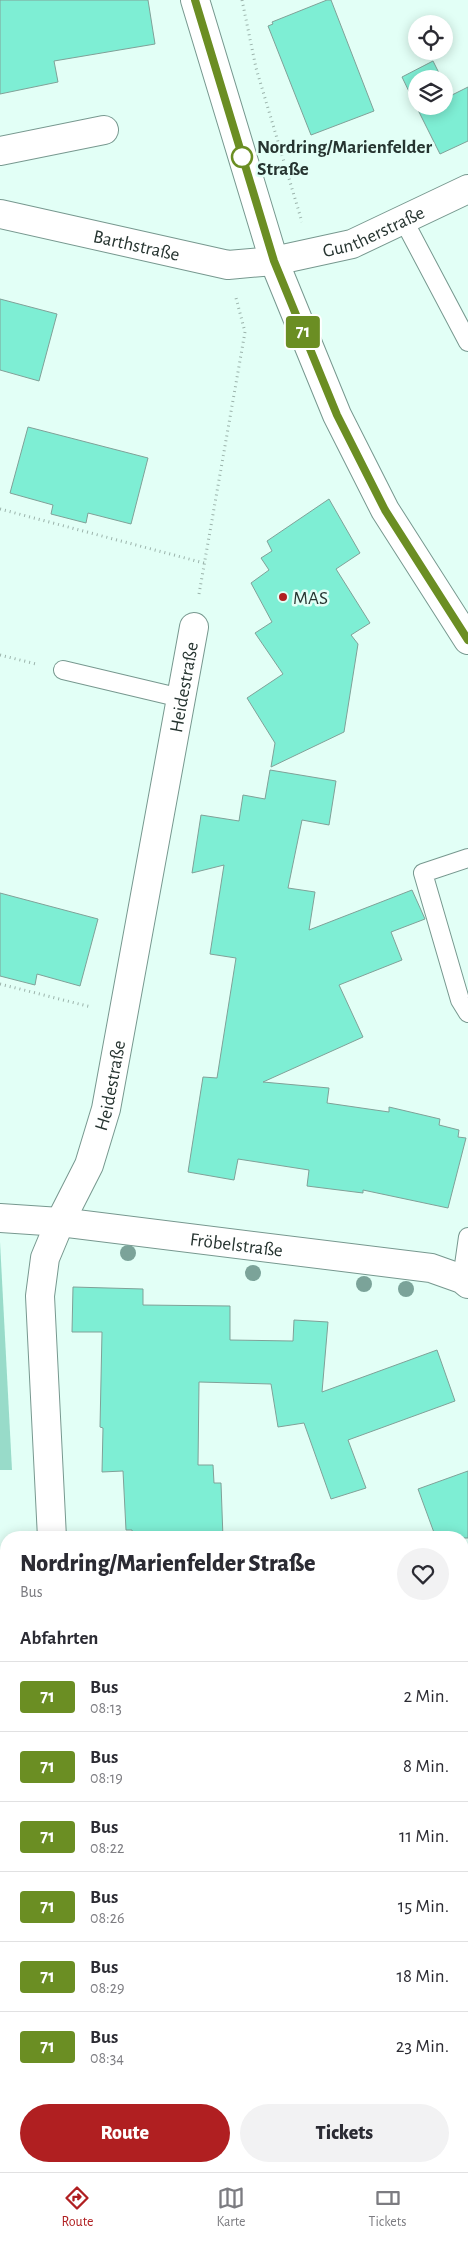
<!DOCTYPE html>
<html lang="de">
<head>
<meta charset="utf-8">
<style>
	:root { --surface:#fff; --page:#f2f2f3; --text:#2b2b33; --muted:#7c7c81; --line:#e1e1e2; --accent:#b01f21 }
	body { margin:0; font-family:"Alegreya Sans",sans-serif; background:var(--page); color:var(--text); height:100vh; display:flex; flex-direction:column; font-size:19px; white-space:nowrap }
	* { box-sizing:border-box; margin:0 }
	p { font-size:16px; color:var(--muted) }
	.icon { flex:none; width:28px; height:28px; fill:none; stroke:currentColor; stroke-width:2; stroke-linecap:round; stroke-linejoin:round }
	.map { position:relative; flex:1; overflow:hidden }
	.details { position:absolute; left:0px; top:1531px; width:469px; height:641px; display:flex; flex-direction:column; background:var(--surface); border-radius:20px 20px 0 0; box-shadow:0 2px 12px #0003 }
	.details>* { flex:none }
	.badge { padding:0 10px; border-radius:4px; font-size:18px; line-height:32px }
	.tools { position:absolute; left:408px; top:15px; display:grid; gap:10px }
	.tools a { display:grid; place-items:center; width:45px; height:45px; border-radius:50%; background:var(--surface); box-shadow:0 2px 12px #0003; font-size:25px }
	.map>.badge { position:absolute; translate:-50% -50%; box-shadow:0 0 0 2px #fff }
	h2 { padding:0 20px; font-size:19px; line-height:45px }
	.round { display:grid; place-items:center; flex:none; width:52px; height:52px; border-radius:26px; background:var(--page) }
	.head { display:flex; align-items:center; justify-content:space-between; height:85px; padding:0 20px }
	h1 { font-size:24px; font-weight:800; line-height:38px }
	.button { display:flex; gap:10px; margin-top:auto; padding:10px 20px }
	.button a { flex:1; height:58px; border-radius:30px; background:var(--accent); color:#fff; font-size:20px; font-weight:800; line-height:58px; text-align:center }
	.button a+a { background:var(--page); color:var(--text) }
	ul { padding:0; list-style:none }
	li { display:flex; align-items:center; gap:15px; height:70px; padding:0 20px; border-top:1px solid var(--line) }
	li div { flex:1 }
	li b { display:block; font-size:19px }
	li em { font-style:normal }
	li .badge { min-width:55px; font-weight:700; text-align:center }
	.menu { display:flex; justify-content:space-around; align-items:center; height:70px; border-top:1px solid var(--line); background:var(--surface); font-size:14px; color:var(--muted) }
	.menu a { display:grid; justify-items:center; gap:2px }
	.menu .current { color:var(--accent) }
	.map>svg:first-child { display:block }
</style>
</head>
<body>
<div class="map">
<svg width="468" height="2172" viewBox="0 0 468 2172">
	<rect width="100%" height="100%" fill="#e2fff6"/>
	<path fill="#98dbc9" d="M0,1242L12,1470H0Z"/>
	<path fill="#7eeed4" stroke="#80a198" d="M0,0H148L155,44L54,61L58,82L0,94Z
		M327,0H331L374,111L311,135L268,26L273,24L272,22Z
		M433,61L442,79H416V106L402,77Z
		M444,83L450,96L468,87V141L440,154L416,106H444Z
		M0,299L57,314L39,381L0,370Z
		M28,427L148,458L131,524L88,513L86,523L51,514L53,505L10,493Z
		M329,499L360,553L336,569L370,623L351,635L358,644L344,732L271,767L275,743L247,698L283,674L255,633L272,622L251,583L269,570L261,558L272,551L267,541Z
		M270,770L336,781L329,825L302,820L288,888L315,892L309,930L412,890L425,919L391,932L402,960L339,985L363,1037L263,1082L329,1088L327,1103L389,1112V1107L440,1119L439,1125L459,1130L458,1137L466,1138L448,1208L363,1190V1193L307,1186L309,1170L238,1159L234,1180L188,1172L203,1077L217,1078L236,958L210,954L224,865L192,873L201,815L239,821L243,795L265,799Z
		M0,893L98,919L80,986L37,974L35,985L0,976Z
		M73,1287L143,1289V1305L230,1306V1340L293,1341L294,1320L328,1322L322,1392L437,1350L455,1401L348,1440L366,1488L331,1499L304,1423L278,1427L271,1384L199,1382L198,1465H213L214,1483H221L223,1538H133L132,1530H126L123,1471L102,1472L103,1428L100,1427L102,1332H72Z
		M468,1471V1538H436L418,1489Z"/>
	<g fill="none" stroke-linecap="round" stroke-linejoin="round">
		<g stroke="#77988f" stroke-width="20">
			<path id="service" d="M404,221L468,342
				M63,670L181,698
				M468,858L423,873L460,1000L468,1013
				M462,1279L468,1237
				M0,1864L6,1865"/>
		</g>
		<g stroke="#77988f" stroke-width="30">
			<g id="minor">
				<path d="M0,151L104,130"/>
				<path id="s1" d="M0,214L228,265L274,261L352,244L468,189"/>
				<path id="s2" d="M0,1218L60,1222L431,1268L462,1279L468,1284"/>
				<path id="s3" d="M52,1538L40,1296L45,1258L60,1222L89,1165L106,1109L194,627"/>
				<path d="M0,2053L6,2029"/>
			</g>
		</g>
		<g stroke="#77988f" stroke-width="30">
			<path id="primary" d="M195,0L274,261L337,415L385,510L468,640"/>
		</g>
		<path stroke="#9bb3ab" stroke-width="3" stroke-dasharray="1 4" stroke-linecap="butt" d="M242,0L256,68L302,222
			M0,509L204,563
			M199,594L245,332L236,298
			M0,655L36,664
			M0,984L91,1007"/>
		<use href="#service" stroke="#fff" stroke-width="18"/>
		<use href="#minor" stroke="#fff" stroke-width="28"/>
		<use href="#primary" stroke="#fff" stroke-width="28"/>
	</g>
	<g fill="#7ba399">
		<circle cx="128" cy="1253" r="8"/>
		<circle cx="253" cy="1273" r="8"/>
		<circle cx="364" cy="1284" r="8"/>
		<circle cx="406" cy="1289" r="8"/>
	</g>
	<g fill="none" stroke-linecap="round" stroke-linejoin="round">
		<g stroke="#fff" stroke-width="11">
			<path id="line" d="M195,0L274,261L337,415L385,510L468,640"/>
		</g>
		<use href="#line" stroke="#6b8e23" stroke-width="8"/>
	</g>
	<circle fill="#fff" stroke="#6b8e23" stroke-width="2.5" cx="242" cy="157" r="10"/>
	<circle fill="#b01f21" stroke="#e2fff6" stroke-width="2" cx="283" cy="597" r="5"/>
	<g text-anchor="middle" stroke-width="5" stroke-linejoin="round" paint-order="stroke">
		<g font-size="19" font-weight="bold" fill="#263430" stroke="#e2fff6" text-anchor="start">
			<text x="257" y="153">Nordring/Marienfelder<tspan x="257" dy="22">Straße</tspan></text>
		</g>
		<g font-size="19" fill="#263430" stroke="#e2fff6">
			<text dy="7" stroke="none"><textPath href="#s1" startOffset="384">Guntherstraße</textPath></text>
			<text dy="7" stroke="none"><textPath href="#s1" startOffset="140">Barthstraße</textPath></text>
			<text dy="7" stroke="none"><textPath href="#s3" startOffset="871">Heidestraße</textPath></text>
			<text dy="7" stroke="none"><textPath href="#s3" startOffset="466">Heidestraße</textPath></text>
			<text dy="7" stroke="none"><textPath href="#s2" startOffset="238">Fröbelstraße</textPath></text>
		</g>
		<g font-size="19" fill="#263430" stroke="#e2fff6" text-anchor="start">
			<text x="293" y="604">MAS</text>
		</g>
	</g>
</svg>
<div class="tools">
<a><svg class="icon" aria-label="locate" viewBox="0 0 24 24"><circle cx="12" cy="12" r="6"/><path d="M12 2v4M12 18v4M2 12h4M18 12h4"/></svg></a>
<a><svg class="icon" aria-label="layers" viewBox="0 0 24 24"><path d="M12 4l9 5-9 5-9-5zM3 14l9 5 9-5"/></svg></a>
</div>
<b class="badge" style="left:303px;top:332px;background:#6b8e23;color:#fff">71</b>
<section class="details">
<div class="head"><div><h1>Nordring/Marienfelder Straße</h1><p>Bus</p></div><a class="round"><svg class="icon" aria-label="heart" viewBox="0 0 24 24"><path d="M12 20l-8-8c-3-5 5-10 8-4 3-6 11-1 8 4z"/></svg></a></div>
<h2>Abfahrten</h2>
<ul>
<li><span class="badge" style="background:#6b8e23;color:#fff">71</span><div><b>Bus</b><p>08:13</p></div><em>2 Min.</em></li>
<li><span class="badge" style="background:#6b8e23;color:#fff">71</span><div><b>Bus</b><p>08:19</p></div><em>8 Min.</em></li>
<li><span class="badge" style="background:#6b8e23;color:#fff">71</span><div><b>Bus</b><p>08:22</p></div><em>11 Min.</em></li>
<li><span class="badge" style="background:#6b8e23;color:#fff">71</span><div><b>Bus</b><p>08:26</p></div><em>15 Min.</em></li>
<li><span class="badge" style="background:#6b8e23;color:#fff">71</span><div><b>Bus</b><p>08:29</p></div><em>18 Min.</em></li>
<li><span class="badge" style="background:#6b8e23;color:#fff">71</span><div><b>Bus</b><p>08:34</p></div><em>23 Min.</em></li>
</ul>
<div class="button"><a>Route</a><a>Tickets</a></div>
</section>
</div>
<nav class="menu">
<a class="current"><svg class="icon" aria-label="directions" viewBox="0 0 24 24"><path d="M12 3l9 9-9 9-9-9zM9 14v-3h6M13 9l2 2-2 2"/></svg>Route</a>
<a><svg class="icon" aria-label="map" viewBox="0 0 24 24"><path d="M3 6l6-2 6 2 6-2v14l-6 2-6-2-6 2zM9 4v14M15 6v14"/></svg>Karte</a>
<a><svg class="icon" aria-label="tickets" viewBox="0 0 24 24"><path d="M3 7h18v10H3zM15 7v10"/></svg>Tickets</a>
</nav>
</body>
</html>
